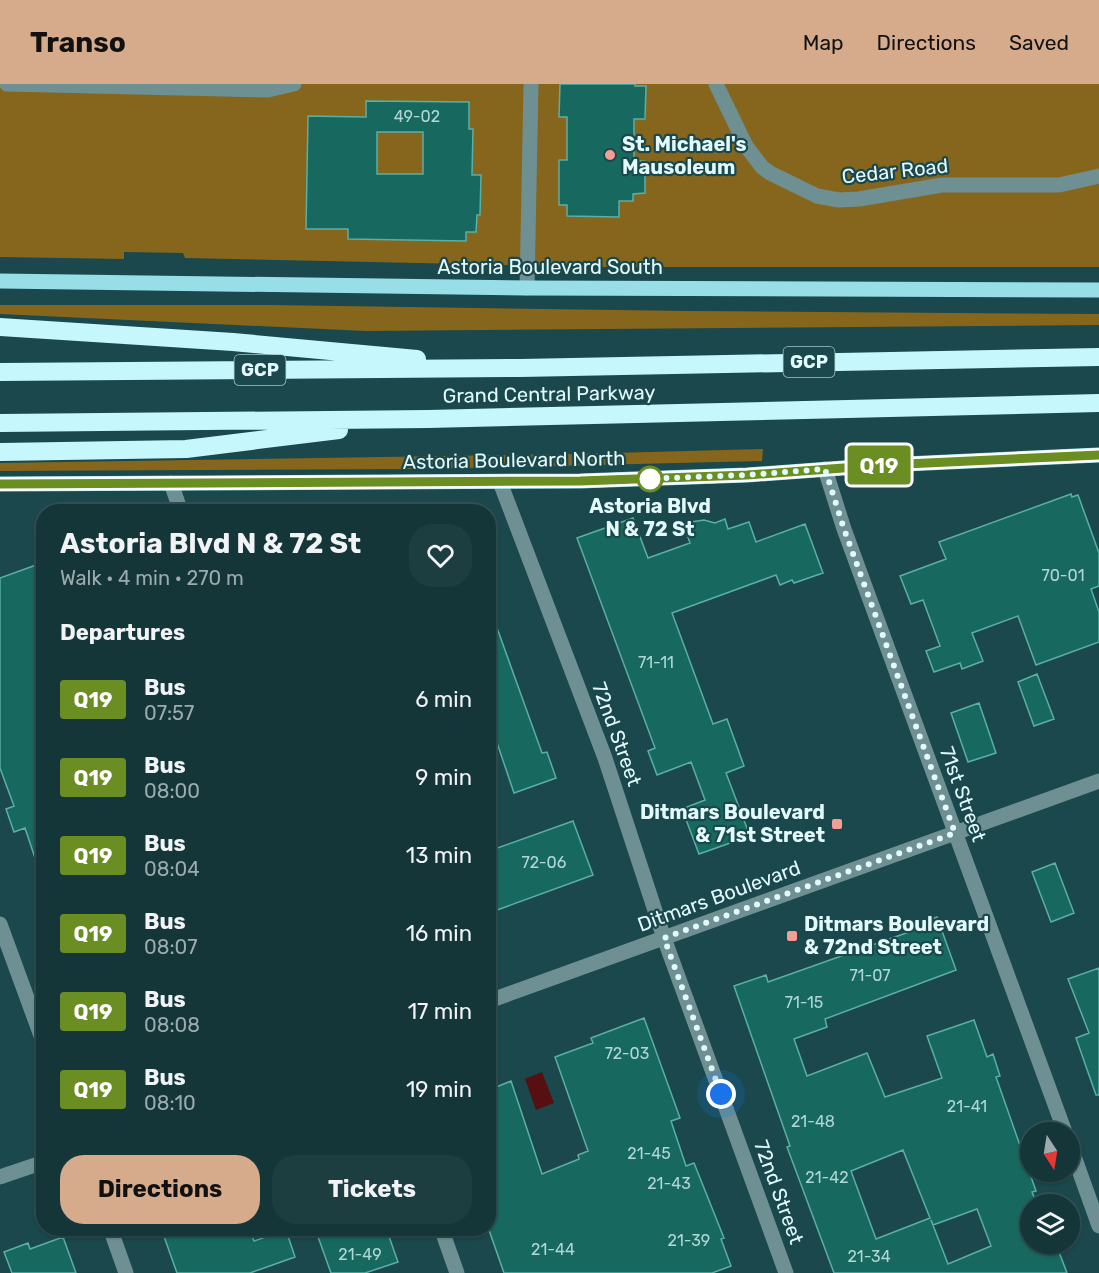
<!DOCTYPE html>
<html lang="en">
<head>
<meta charset="utf-8">
<style>
	:root { --surface:#143639; --page:#1d3e41; --text:#f1f3f6; --muted:#9dabae; --line:#335053; --accent:#d6ab8b }
	body { margin:0; font-family:Rubik,sans-serif; background:var(--page); color:var(--text); height:100vh; display:flex; flex-direction:column; font-size:22px; white-space:nowrap }
	* { box-sizing:border-box; margin:0 }
	p { font-size:20px; color:var(--muted) }
	.icon { flex:none; width:33px; height:33px; fill:none; stroke:currentColor; stroke-width:2; stroke-linecap:round; stroke-linejoin:round }
	.map { position:relative; flex:1; overflow:hidden }
	.drawer { position:absolute; left:36px; top:420px; width:460px; height:732px; display:flex; flex-direction:column; background:var(--surface); border-radius:24px; box-shadow:0 2px 4px #0004,0 0 0 2px var(--line) }
	.drawer>* { flex:none }
	.badge { padding:0 12px; border-radius:4px; font-size:21px; line-height:39px }
	.needle { width:39px; rotate:168deg }
	.fabs { position:absolute; left:1020px; top:1038px; display:grid; gap:12px }
	.fabs a { display:grid; place-items:center; width:60px; height:60px; border-radius:50%; background:var(--surface); box-shadow:0 2px 4px #0004,0 0 0 2px var(--line); font-size:30px }
	.you { position:absolute; width:30px; height:30px; margin:-15px; border:4px solid #fff; border-radius:50%; background:#1a73e8; box-shadow:0 0 0 9px #1a73e833 }
	.map>.badge { position:absolute; translate:-50% -50%; box-shadow:0 0 0 3px #fff }
	h2 { padding:0 24px; font-size:22px; line-height:54px }
	.round { display:grid; place-items:center; flex:none; width:63px; height:63px; border-radius:24px; background:var(--page) }
	.overview { display:flex; align-items:center; justify-content:space-between; height:102px; padding:0 24px }
	h1 { font-size:28px; font-weight:700; line-height:45px }
	.primary-button { display:flex; gap:12px; margin-top:auto; padding:12px 24px }
	.primary-button a { flex:1; height:69px; border-radius:24px; background:var(--accent); color:#111; font-size:24px; font-weight:700; line-height:69px; text-align:center }
	.primary-button a+a { background:var(--page); color:var(--text) }
	ul { padding:0; list-style:none }
	li { display:flex; align-items:center; gap:18px; height:78px; padding:0 24px }
	li div { flex:1 }
	li b { display:block; font-size:22px }
	li em { font-style:normal }
	li .badge { min-width:66px; font-weight:700; text-align:center }
	header { display:flex; align-items:center; gap:36px; box-sizing:border-box; height:84px; padding:0 30px; background:var(--accent); color:#111 }
	header strong { font-size:28px }
	nav { display:flex; gap:33px; margin-inline-start:auto; font-size:21px }
	.map>svg:first-child { display:block }
</style>
</head>
<body>
<header>
<strong>Transo</strong>
<nav><a>Map</a><a>Directions</a><a>Saved</a></nav>
</header>
<div class="map">
<svg width="1099" height="1189" viewBox="0 0 1099 1189">
	<rect width="100%" height="100%" fill="#1a484c"/>
	<path fill="#85661c" d="M0,0H1099V183H596L185,174L183,169L124,168V175L0,173Z
		M0,221H271L688,227L1099,230V241L366,247L0,230Z
		M763,365L762,377L426,385L0,387V379L574,370Z"/>
	<path fill="#561012" d="M542,988L554,1019L536,1026L525,995Z"/>
	<path fill="#176960" stroke="#5cafa5" stroke-width="1.5" fill-rule="evenodd" d="M560,0H635V2H646L645,35H634V77H645V109L633,110V117H619V133L567,132V121H559V76H567V33H559Z
		M366,17L469,18V45H473L472,91H481L480,131H477L476,148H466V157L348,155V145H306L308,32L366,33ZM377,48H423V90H377Z
		M1071,410L1072,413L1078,411L1099,469V502L1091,505L1099,528V558L1036,581L1018,532L972,549L983,577L962,585L960,579L934,588L926,567L940,562L923,516L911,520L900,492L946,475L939,458Z
		M633,434L648,474L690,459L683,439L704,436L715,439L725,435L728,445L749,438L756,458L805,440L823,489L794,499L792,496L780,501L776,491L672,529L713,640L727,635L744,682L726,689L750,752L699,770L682,725L705,716L691,678L657,691L648,667L655,664L577,454Z
		M36,481L44,503V788L40,789L25,744L14,748L6,725L14,722L0,684V494Z
		M492,530L542,669L547,668L556,694L514,709L494,650L489,652V531Z
		M1037,590L1054,635L1034,642L1018,598Z
		M979,619L996,669L968,678L951,629Z
		M573,737L593,791L489,829V767Z
		M1055,779L1074,829L1051,838L1032,788Z
		M937,833L956,886L825,935L827,943L794,955L807,992L867,969L885,1013L942,994L927,952L974,936L987,973L993,970L1000,992L996,993L1036,1107L1032,1108L1037,1120H1030V1160H1056L1067,1189H834L787,1063L790,1062L734,902L766,891L768,898L909,848L907,844ZM903,1066L930,1134L876,1155L851,1087ZM977,1125L991,1162L948,1180L931,1136L933,1141Z
		M1099,884V1011H1096L1076,954L1089,949L1068,895Z
		M644,934L680,1034L671,1037L686,1082L694,1079L724,1154L721,1155L731,1182L712,1189H504L489,1146V1006L511,997L542,1090L579,1075L578,1071L588,1067L555,973L593,959L591,954Z
		M161,1144H249L254,1157L286,1146L295,1173L250,1189H177Z
		M333,1144H386L398,1178L365,1189H331L317,1150Z
		M63,1153L76,1189H12L4,1168L28,1159L30,1165Z"/>
	<g fill="none" stroke-linecap="round" stroke-linejoin="round">
		<path stroke="#6f9093" stroke-width="15" d="M7,0L268,6L294,0
			M716,0L746,62L762,83L770,89L817,112L839,116L859,115L942,101H1059L1099,92
			M527,204L531,0
			M825,385L844,445L1065,1048
			M500,398L605,674L664,854L786,1189
			M171,399L181,428
			M0,840L44,960
			M489,917L1099,697
			M1070,1061L1099,1142
			M0,1093L44,1078
			M110,1144L126,1189
			M441,1144L457,1189"/>
		<path stroke="#98dee6" stroke-width="15" d="M0,197L527,204L1099,206
			M0,400L580,397L747,391L884,381L1099,371"/>
		<path stroke="#c6f7fc" stroke-width="18" d="M0,243L233,258L417,275
			M0,288L520,284L1099,273
			M0,339L428,335L1099,319
			M0,368L186,365L339,346"/>
	</g>
	<g fill="none" stroke-linecap="round" stroke-linejoin="round">
		<g stroke="#fff" stroke-width="14">
			<path id="line" d="M0,400L580,397L747,391L884,381L1099,371"/>
		</g>
		<use href="#line" stroke="#6b8e23" stroke-width="9"/>
		<path stroke="#e3fafd" stroke-width="6" stroke-dasharray="0 10.8" d="M650,395H642L747,391L825,385L844,445L955,749L664,854L721,1010"/>
	</g>
	<g fill="#f59c95" stroke="#1a484c" stroke-width="2">
		<circle cx="610" cy="71" r="6"/>
		<rect x="831" y="734" width="12" height="12" rx="3"/>
		<rect x="786" y="846" width="12" height="12" rx="3"/>
	</g>
	<circle fill="#fff" stroke="#6b8e23" stroke-width="3" cx="650" cy="395" r="12"/>
	<g text-anchor="middle" stroke-width="4.5" stroke-linejoin="round" paint-order="stroke">
		<g font-size="16" fill="#b0d6d6">
			<text x="417" y="38">49-02</text>
			<text x="1063" y="497">70-01</text>
			<text x="656" y="584">71-11</text>
			<text x="544" y="784">72-06</text>
			<text x="870" y="897">71-07</text>
			<text x="804" y="924">71-15</text>
			<text x="627" y="975">72-03</text>
			<text x="967" y="1028">21-41</text>
			<text x="813" y="1043">21-48</text>
			<text x="649" y="1075">21-45</text>
			<text x="827" y="1099">21-42</text>
			<text x="669" y="1105">21-43</text>
			<text x="689" y="1162">21-39</text>
			<text x="553" y="1171">21-44</text>
			<text x="360" y="1176">21-49</text>
			<text x="869" y="1178">21-34</text>
		</g>
		<g fill="#1a484c" stroke="#a7c5c8" stroke-width="1.5">
			<rect x="783.5" y="263" width="51" height="30" rx="4.5"/>
			<rect x="234.5" y="271" width="51" height="30" rx="4.5"/>
		</g>
		<g font-size="18" font-weight="bold" fill="#e3fafd">
			<text x="809" y="284">GCP</text>
			<text x="260" y="292">GCP</text>
		</g>
		<g font-size="20" font-weight="bold" fill="#e3fafd" stroke="#1a484c" text-anchor="start">
			<text x="622" y="67">St. Michael's<tspan x="622" dy="23">Mausoleum</tspan></text>
			<text x="825" y="735" text-anchor="end">Ditmars Boulevard<tspan x="825" dy="23">&amp; 71st Street</tspan></text>
			<text x="804" y="847">Ditmars Boulevard<tspan x="804" dy="23">&amp; 72nd Street</tspan></text>
		</g>
		<g font-size="20" fill="#e3fafd" stroke="#1a484c">
			<text transform="translate(895 87) rotate(-6)" y="7">Cedar Road</text>
			<text x="550" y="190">Astoria Boulevard South</text>
			<text transform="translate(549 310) rotate(-1)" y="7">Grand Central Parkway</text>
			<text transform="translate(514 376) rotate(-1)" y="7">Astoria Boulevard North</text>
			<text transform="translate(617 650) rotate(70)" y="7">72nd Street</text>
			<text transform="translate(963 710) rotate(70)" y="7">71st Street</text>
			<text transform="translate(719 812) rotate(-20)" y="7">Ditmars Boulevard</text>
			<text transform="translate(779 1108) rotate(70)" y="7">72nd Street</text>
		</g>
		<g font-size="20" font-weight="bold" fill="#e3fafd" stroke="#1a484c">
			<text x="650" y="429">Astoria Blvd<tspan x="650" dy="23">N &amp; 72 St</tspan></text>
		</g>
	</g>
</svg>
<div class="fabs">
<a><svg class="needle" viewBox="-14 -14 28 28"><path d="M0-13l5 13h-10z" fill="#e53935"/><path d="M0 13l5-13h-10z" fill="#9dabae"/></svg></a>
<a><svg class="icon" aria-label="layers" viewBox="0 0 24 24"><path d="M12 4l9 5-9 5-9-5zM3 14l9 5 9-5"/></svg></a>
</div>
<div class="you" style="left:721px;top:1010px"></div>
<b class="badge" style="left:879px;top:381px;background:#6b8e23;color:#fff">Q19</b>
<section class="drawer">
<div class="overview"><div><h1>Astoria Blvd N &amp; 72 St</h1><p>Walk · 4 min · 270 m</p></div><a class="round"><svg class="icon" aria-label="heart" viewBox="0 0 24 24"><path d="M12 20l-8-8c-3-5 5-10 8-4 3-6 11-1 8 4z"/></svg></a></div>
<h2>Departures</h2>
<ul>
<li><span class="badge" style="background:#6b8e23;color:#fff">Q19</span><div><b>Bus</b><p>07:57</p></div><em>6 min</em></li>
<li><span class="badge" style="background:#6b8e23;color:#fff">Q19</span><div><b>Bus</b><p>08:00</p></div><em>9 min</em></li>
<li><span class="badge" style="background:#6b8e23;color:#fff">Q19</span><div><b>Bus</b><p>08:04</p></div><em>13 min</em></li>
<li><span class="badge" style="background:#6b8e23;color:#fff">Q19</span><div><b>Bus</b><p>08:07</p></div><em>16 min</em></li>
<li><span class="badge" style="background:#6b8e23;color:#fff">Q19</span><div><b>Bus</b><p>08:08</p></div><em>17 min</em></li>
<li><span class="badge" style="background:#6b8e23;color:#fff">Q19</span><div><b>Bus</b><p>08:10</p></div><em>19 min</em></li>
</ul>
<div class="primary-button"><a>Directions</a><a>Tickets</a></div>
</section>
</div>
</body>
</html>
